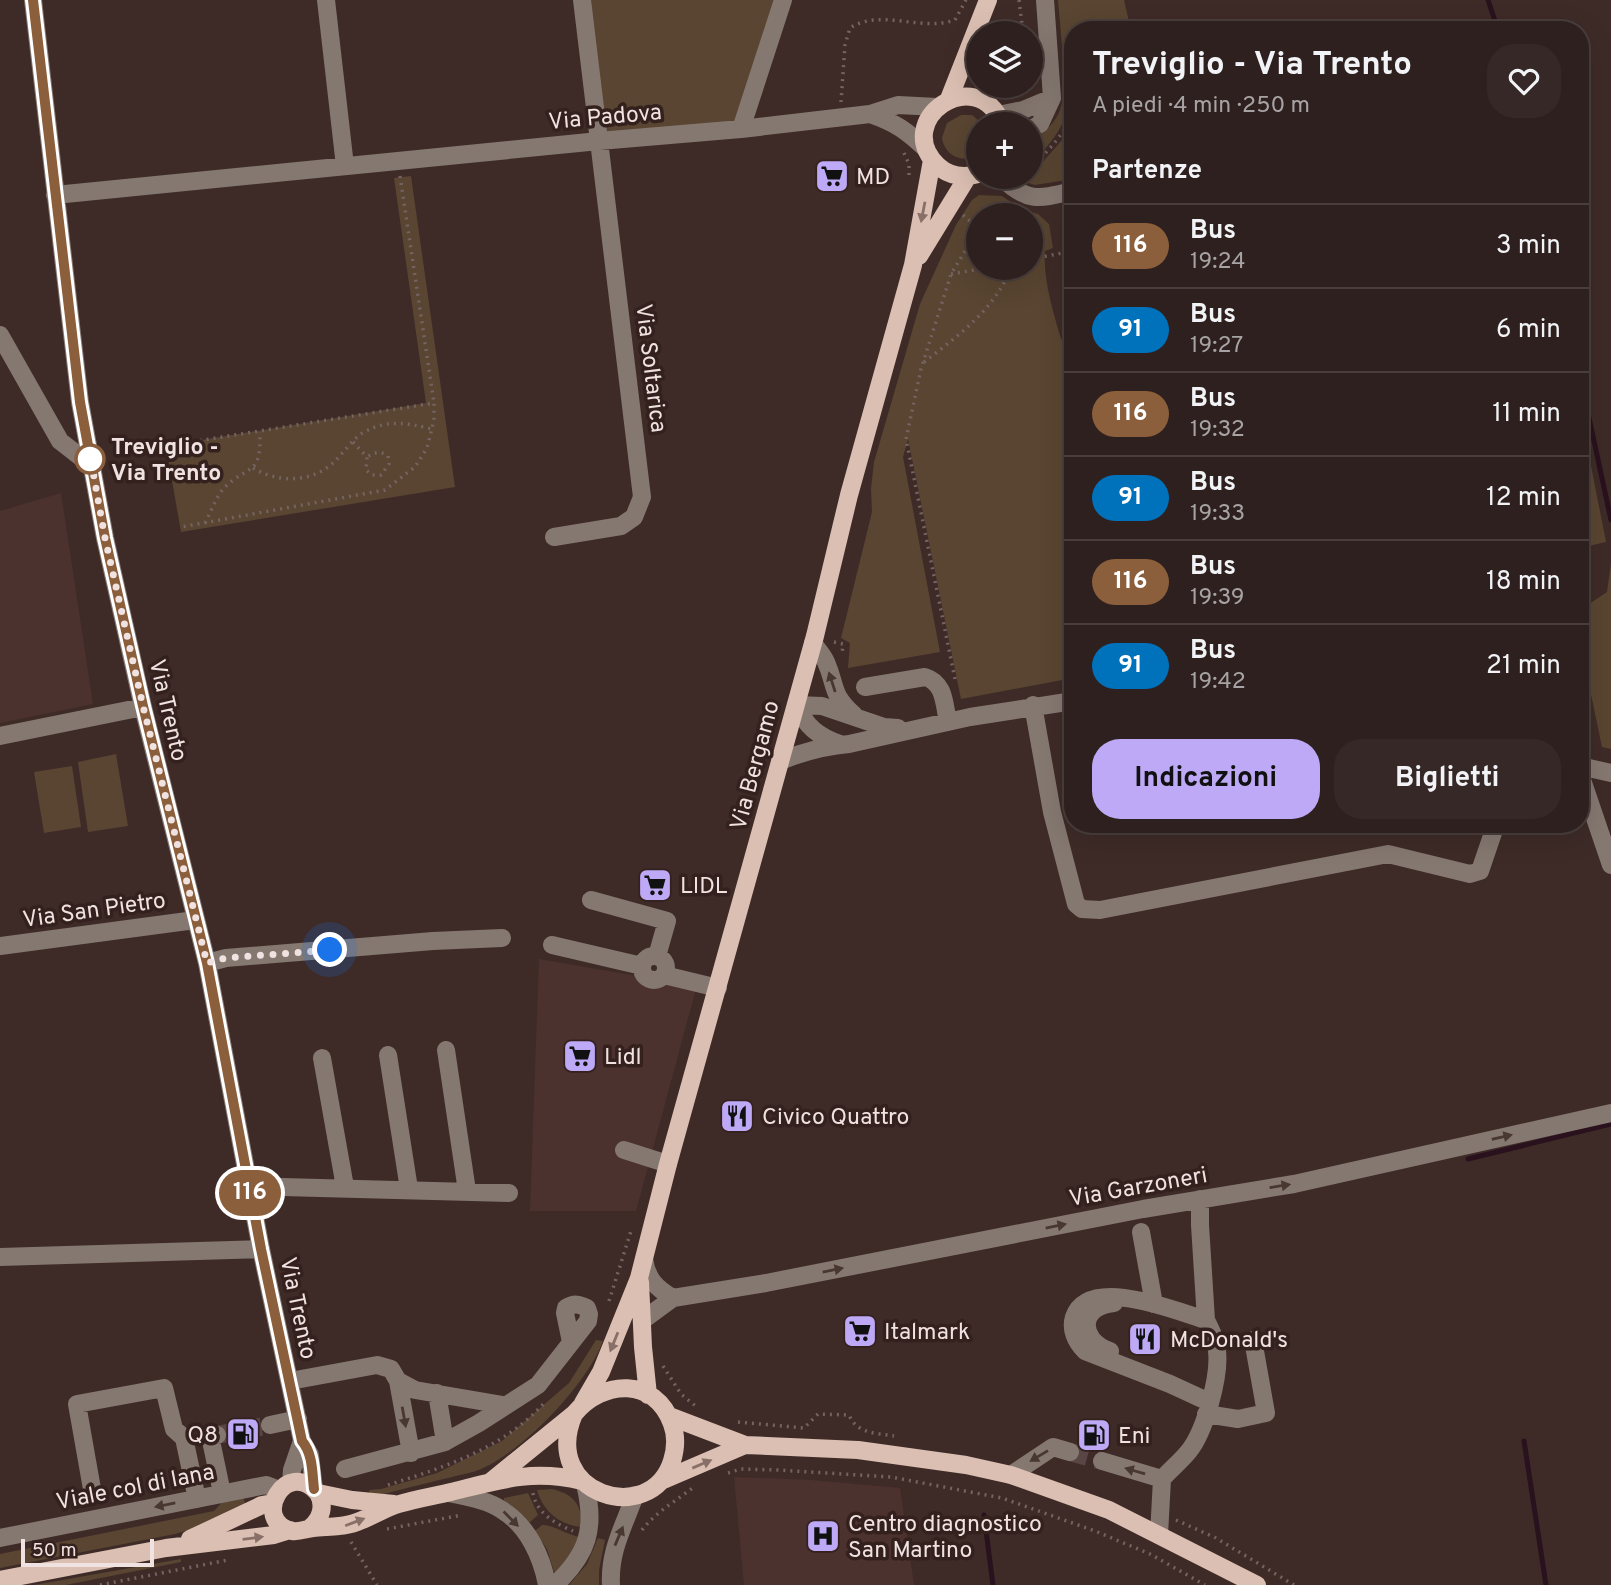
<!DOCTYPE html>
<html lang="it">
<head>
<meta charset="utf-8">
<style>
	:root { --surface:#2e201e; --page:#362827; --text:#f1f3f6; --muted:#a7a3a4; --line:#493e3c; --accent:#bda9f5 }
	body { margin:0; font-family:Overpass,sans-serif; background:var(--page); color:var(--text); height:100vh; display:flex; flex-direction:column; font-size:26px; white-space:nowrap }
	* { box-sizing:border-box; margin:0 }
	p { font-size:23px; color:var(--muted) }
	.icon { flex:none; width:38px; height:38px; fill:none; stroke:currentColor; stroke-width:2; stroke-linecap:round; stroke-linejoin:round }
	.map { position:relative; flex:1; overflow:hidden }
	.side { position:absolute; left:1064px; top:21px; width:525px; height:812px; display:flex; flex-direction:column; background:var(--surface); border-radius:28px; box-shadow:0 7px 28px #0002,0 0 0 2px var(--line) }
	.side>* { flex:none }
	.badge { padding:0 14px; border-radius:23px; font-size:24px; line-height:46px }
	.tools { position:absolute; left:966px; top:21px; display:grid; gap:14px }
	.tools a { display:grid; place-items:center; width:77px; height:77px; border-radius:50%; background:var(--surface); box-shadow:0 7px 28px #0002,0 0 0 2px var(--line); font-size:35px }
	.scale { position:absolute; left:21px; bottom:18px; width:133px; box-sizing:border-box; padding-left:7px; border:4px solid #efe2e0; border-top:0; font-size:19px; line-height:24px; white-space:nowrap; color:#efe2e0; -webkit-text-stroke:5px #34211e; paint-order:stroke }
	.you { position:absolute; width:35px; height:35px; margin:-18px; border:5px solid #fff; border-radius:50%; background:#1a73e8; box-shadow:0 0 0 10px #1a73e833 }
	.map>.badge { position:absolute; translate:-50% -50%; box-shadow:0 0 0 4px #fff }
	h2 { padding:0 28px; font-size:26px; line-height:63px }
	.round { display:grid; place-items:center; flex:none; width:74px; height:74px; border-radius:28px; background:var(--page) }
	.overview { display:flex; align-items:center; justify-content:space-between; height:119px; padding:0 28px }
	h1 { font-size:33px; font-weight:700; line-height:52px }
	.action { display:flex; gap:14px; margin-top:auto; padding:14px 28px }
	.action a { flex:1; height:80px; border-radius:28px; background:var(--accent); color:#111; font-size:28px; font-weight:700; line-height:80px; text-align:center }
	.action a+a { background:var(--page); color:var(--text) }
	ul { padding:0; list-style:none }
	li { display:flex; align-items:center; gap:21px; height:84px; padding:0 28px; border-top:2px solid var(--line) }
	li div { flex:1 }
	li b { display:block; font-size:26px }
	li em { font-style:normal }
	li .badge { min-width:77px; font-weight:700; text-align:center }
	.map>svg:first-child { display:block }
</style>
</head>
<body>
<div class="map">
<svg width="1611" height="1585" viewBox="0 0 1611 1585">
	<rect width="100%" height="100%" fill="#3e2b28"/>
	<path fill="#4c322e" d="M61,493L93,704L0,723V511Z
		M539,959L695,986L696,989L636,1211H530Z
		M734,1477L811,1480L900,1488L914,1585H744Z"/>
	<path fill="#594531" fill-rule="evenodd" d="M582,0H782L741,129L599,141Z
		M1058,0H1124L1131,30H1073V73L1064,68Z
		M1062,87L1066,89C1072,122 1052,142 1031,164V143C1051,126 1065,116 1062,87Z
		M961,115H972L983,124H978V155C962,164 945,156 942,138L947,123Z
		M1073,118V179L1035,185L1025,182L1063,139Z
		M411,176L455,487L181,532L166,446L426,403L394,178Z
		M979,195L1002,196L1023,210L1038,214L1049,224L1053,248L1045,251C1043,280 1053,311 1061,339L1066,343L1073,341V678L961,699L908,439L903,457L940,652L848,668L850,643L841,638L872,512L871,489L874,462L920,304L956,225L972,200ZM978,215H1031V268H978Z
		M1580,410L1606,542L1580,548Z
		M1611,563V749L1602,747L1580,642V610L1607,592Z
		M116,754L128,826L88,832L78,762Z
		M72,766L81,827L44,833L34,772Z
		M596,1340L603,1341C588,1383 524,1450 483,1468C474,1473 462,1474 452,1477C430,1482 407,1488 384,1494H370L369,1490L381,1489L437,1473L502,1441L569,1383Z
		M552,1489C574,1494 582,1505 582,1527C559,1525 543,1511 537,1490Z
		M528,1493L538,1515L529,1523L504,1501V1498Z
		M243,1496L245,1504L206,1525L175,1534L0,1568V1554L214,1511L224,1500Z
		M542,1525C552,1524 567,1535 580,1537L577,1546L555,1575L547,1549L535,1531Z
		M598,1538L605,1540L599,1570V1585H569L587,1564Z
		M181,1559V1562L66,1585H34Z"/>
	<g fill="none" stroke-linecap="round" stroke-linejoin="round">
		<path stroke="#29111d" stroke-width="5" d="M1488,0L1498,30
			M1580,376L1611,520
			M1468,1159L1611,1124
			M1524,1441L1546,1585
			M984,1515L993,1585"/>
		<path stroke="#594644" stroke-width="18" stroke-dasharray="18 9" stroke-linecap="butt" d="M217,1435L270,1425
			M1070,1452L1102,1461"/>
		<path stroke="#746361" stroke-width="3.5" stroke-dasharray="2 5" stroke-linecap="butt" d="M1019,0L1023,33
			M841,102L845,45L850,28C881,8 920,32 955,20L966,0
			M904,153L909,164V179
			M1031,168C1049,149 1081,121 1070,91
			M400,176L434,403
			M963,215L978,228
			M989,215L1003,199
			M1031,259L1073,251
			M951,274L986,268
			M924,362C958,336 995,309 1011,268
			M353,442L367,457L366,470L372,475H381L389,464L388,456C381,451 374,452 367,457
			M145,452L166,446L434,403V420L427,448L415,467L385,490L181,527
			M253,468C278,483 311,483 333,463C343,454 352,439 364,432C389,419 406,423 432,429
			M205,523C211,512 216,497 224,488C250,463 261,477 260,432
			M834,642L843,644L842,655
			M955,679L906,439L921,369L951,274L978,230
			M609,1301L631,1231
			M663,1366L681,1394L698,1408
			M738,1422L804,1428L818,1414L849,1415C857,1434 876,1433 894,1436
			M728,1473L741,1469L778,1470L891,1477L1002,1498L1095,1531L1150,1554L1205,1585
			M388,1485C445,1467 505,1448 546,1401
			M533,1493C536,1513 556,1524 573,1531
			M1176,1520L1216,1538L1294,1585
			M387,1529L462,1515
			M642,1530C656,1512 676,1501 695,1486
			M351,1542L377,1585
			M100,1585L228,1560"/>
		<path stroke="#857871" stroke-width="18" d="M33,0L80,402L105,538L143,707L207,963L261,1249L302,1441L310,1455L314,1489
			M326,0L345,166
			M870,114C896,123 907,131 926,149
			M998,115L1023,110L1052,98
			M741,129L783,0
			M1031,129L1040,124L1052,98L1045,0
			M1001,177C1027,203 1039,199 1073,191
			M55,195L599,141L741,129L870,114L898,105L937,107
			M0,335L60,441L92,466
			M554,537L621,526L634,517L642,497L582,0
			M813,643C817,649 823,655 826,662C837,687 830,693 854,715
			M865,687L925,677C945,683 944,704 948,722
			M1033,705L1052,812L1076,904L1082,909L1100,910L1388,854L1470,874L1480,871L1496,824
			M0,736L143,707
			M840,744C817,736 806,726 796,705L822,706L884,727L898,728
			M780,761C803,752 824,746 849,744L970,717L1073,701
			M1580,766L1611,773
			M1580,774L1611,865
			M591,900L667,921L657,956
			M552,945L642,966
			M0,946L195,920
			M642 968a12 12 0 1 1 24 0a12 12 0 1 1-24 0Z
			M207,963L226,958L433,941L502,938
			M664,975L718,988
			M446,1050L467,1191
			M388,1055L409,1189
			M322,1058L345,1187
			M624,1150L668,1164
			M249,1186L509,1193
			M1200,1199V1225L1206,1320
			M1141,1232L1154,1304
			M0,1257L261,1249
			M644,1259C647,1279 656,1288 673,1298
			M643,1320L673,1298L766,1283L1143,1209L1294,1184L1611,1113
			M1110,1351C1078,1340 1079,1306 1114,1303
			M290,1381L377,1365L391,1369L398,1381L411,1453
			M398,1381L415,1390L503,1405
			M437,1393L445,1442
			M1206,1414L1238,1419L1266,1413L1253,1340
			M270,1425L298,1419
			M217,1435L210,1436L222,1493
			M1102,1461L1162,1479L1159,1535
			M345,1469L445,1442L479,1423L538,1385L588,1321L589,1314L587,1308C579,1304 574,1303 566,1308L565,1313L571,1342
			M1011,1475L1053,1447L1070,1452
			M1162,1479C1171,1469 1181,1461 1189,1451C1205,1431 1220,1376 1217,1351C1216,1340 1211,1330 1206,1320C1176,1311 1089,1275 1074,1317C1070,1330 1076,1342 1085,1351L1170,1384L1209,1402
			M291,1483L292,1470L302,1441
			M92,1489L77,1404L164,1388L174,1429L184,1438L197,1499
			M449,1493C467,1497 487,1500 502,1510C528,1526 542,1557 547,1585
			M0,1538L266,1485L279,1490
			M555,1585C588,1554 596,1528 585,1484
			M611,1585C609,1551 624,1526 635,1495"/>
		<path stroke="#dbbfb2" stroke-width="18" d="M949,99L988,0
			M978,174C964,178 949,176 938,166C890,120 977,61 1002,124
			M919,256L968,176
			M640,1282L643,1347L648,1395
			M583,1403L601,1372L639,1278L668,1164L815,636L849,495L913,265L932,160
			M669,1416L745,1445L858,1450L966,1465L1011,1475L1109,1510L1257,1585
			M661,1481L745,1445
			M489,1483L574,1414C603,1379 655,1377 672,1424C677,1437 676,1448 672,1461C651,1528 539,1495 574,1414
			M318,1493L352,1500L394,1504
			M310,1528C322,1518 325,1506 318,1493C286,1456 250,1521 292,1531C300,1532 305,1529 313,1528C321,1527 331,1527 339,1526C360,1525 379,1510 399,1504C416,1499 434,1496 451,1492C499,1480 533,1469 582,1481
			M190,1539L262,1505L273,1503
			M0,1580L166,1548L274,1535L290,1530"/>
	</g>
	<defs><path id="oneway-solid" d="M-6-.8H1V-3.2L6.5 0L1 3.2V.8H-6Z" transform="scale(1.75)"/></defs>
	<g fill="#887068">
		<use href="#oneway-solid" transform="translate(923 212) rotate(101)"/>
		<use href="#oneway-solid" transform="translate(614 1342) rotate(112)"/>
		<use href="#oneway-solid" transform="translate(702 1464) rotate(-23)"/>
		<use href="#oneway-solid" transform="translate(355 1522) rotate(-21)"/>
		<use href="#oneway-solid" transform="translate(253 1538) rotate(-7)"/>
	</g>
	<g fill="#483733">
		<use href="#oneway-solid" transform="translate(832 682) rotate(-108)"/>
		<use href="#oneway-solid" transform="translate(1502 1137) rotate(-13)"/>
		<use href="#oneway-solid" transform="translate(1280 1186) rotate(-9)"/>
		<use href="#oneway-solid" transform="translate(1056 1226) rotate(-11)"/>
		<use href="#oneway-solid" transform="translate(833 1270) rotate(-11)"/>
		<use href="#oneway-solid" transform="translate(404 1417) rotate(80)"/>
		<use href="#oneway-solid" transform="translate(1039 1456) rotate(149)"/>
		<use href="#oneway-solid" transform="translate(1135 1471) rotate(-164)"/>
		<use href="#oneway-solid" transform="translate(165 1505) rotate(169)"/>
		<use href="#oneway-solid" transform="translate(511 1519) rotate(45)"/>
		<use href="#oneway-solid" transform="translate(619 1536) rotate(-67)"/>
	</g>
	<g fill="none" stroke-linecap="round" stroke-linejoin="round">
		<g stroke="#fff" stroke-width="16">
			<path id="line" d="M33,0L80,402L105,538L143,706L207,963L261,1249L302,1441C313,1454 312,1472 314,1489"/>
		</g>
		<use href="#line" stroke="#8b5e3c" stroke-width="10"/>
		<path stroke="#efe2e0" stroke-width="7" stroke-dasharray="0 12.6" d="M90,459V455L105,538L143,706L207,963L226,958L330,950"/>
	</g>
	<defs>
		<g id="supermarket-square" transform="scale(1.75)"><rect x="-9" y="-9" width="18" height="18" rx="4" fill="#bda9f5" stroke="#34211e"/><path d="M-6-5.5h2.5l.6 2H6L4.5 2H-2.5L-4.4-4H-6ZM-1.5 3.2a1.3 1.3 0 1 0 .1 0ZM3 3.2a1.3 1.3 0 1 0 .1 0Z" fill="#111"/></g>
		<g id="restaurant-square" transform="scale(1.75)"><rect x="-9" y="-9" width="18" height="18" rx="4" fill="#bda9f5" stroke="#34211e"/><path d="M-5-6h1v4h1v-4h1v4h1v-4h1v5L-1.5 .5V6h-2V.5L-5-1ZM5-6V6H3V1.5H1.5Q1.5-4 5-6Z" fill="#111"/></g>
		<g id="fuel-square" transform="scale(1.75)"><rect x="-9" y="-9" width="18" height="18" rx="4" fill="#bda9f5" stroke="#34211e"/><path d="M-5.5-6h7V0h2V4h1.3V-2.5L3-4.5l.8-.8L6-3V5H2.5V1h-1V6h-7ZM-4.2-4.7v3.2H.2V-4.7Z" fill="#111"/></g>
		<g id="hospital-square" transform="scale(1.75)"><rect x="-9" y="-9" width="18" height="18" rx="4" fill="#bda9f5" stroke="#34211e"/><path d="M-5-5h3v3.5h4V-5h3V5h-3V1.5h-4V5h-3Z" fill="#111"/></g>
	</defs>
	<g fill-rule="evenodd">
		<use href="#supermarket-square" x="832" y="176"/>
		<use href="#supermarket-square" x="655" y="885"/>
		<use href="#supermarket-square" x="580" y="1056"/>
		<use href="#restaurant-square" x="737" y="1116"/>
		<use href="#supermarket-square" x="860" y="1331"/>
		<use href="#restaurant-square" x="1145" y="1339"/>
		<use href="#fuel-square" x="243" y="1434"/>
		<use href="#fuel-square" x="1094" y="1435"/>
		<use href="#hospital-square" x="823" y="1536"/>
	</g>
	<circle fill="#fff" stroke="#8b5e3c" stroke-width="3.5" cx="90" cy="459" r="14"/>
	<g text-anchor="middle" stroke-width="7" stroke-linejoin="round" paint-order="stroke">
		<g font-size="23" fill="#efe2e0" stroke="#34211e">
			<text transform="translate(605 116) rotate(-5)" y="8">Via Padova</text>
			<text transform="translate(652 368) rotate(83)" y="8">Via Soltarica</text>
			<text transform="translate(169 710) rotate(77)" y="8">Via Trento</text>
			<text transform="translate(754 765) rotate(-75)" y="8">Via Bergamo</text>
			<text transform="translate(94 909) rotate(-8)" y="8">Via San Pietro</text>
			<text transform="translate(1138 1186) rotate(-10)" y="8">Via Garzoneri</text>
			<text transform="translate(299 1308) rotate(78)" y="8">Via Trento</text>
			<text transform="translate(135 1486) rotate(-11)" y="8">Viale col di lana</text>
		</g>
		<g font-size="23" fill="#efe2e0" stroke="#34211e" text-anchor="start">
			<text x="856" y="184">MD</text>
			<text x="680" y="893">LIDL</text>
			<text x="604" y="1064">Lidl</text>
			<text x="762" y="1124">Civico Quattro</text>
			<text x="884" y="1339">Italmark</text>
			<text x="1170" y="1347">McDonald's</text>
			<text x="218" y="1442" text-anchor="end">Q8</text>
			<text x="1118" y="1443">Eni</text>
			<text x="848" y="1531">Centro diagnostico<tspan x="848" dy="26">San Martino</tspan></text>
		</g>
		<g font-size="23" font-weight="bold" fill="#efe2e0" stroke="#34211e" text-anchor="start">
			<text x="111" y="454">Treviglio -<tspan x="111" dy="26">Via Trento</tspan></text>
		</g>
	</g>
</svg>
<div class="tools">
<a><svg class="icon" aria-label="layers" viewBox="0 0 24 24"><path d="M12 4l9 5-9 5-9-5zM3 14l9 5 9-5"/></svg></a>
<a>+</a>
<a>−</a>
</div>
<div class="scale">50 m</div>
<div class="you" style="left:330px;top:950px"></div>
<b class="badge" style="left:250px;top:1193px;background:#8b5e3c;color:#fff">116</b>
<section class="side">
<div class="overview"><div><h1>Treviglio - Via Trento</h1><p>A piedi · 4 min · 250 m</p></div><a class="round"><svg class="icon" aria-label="heart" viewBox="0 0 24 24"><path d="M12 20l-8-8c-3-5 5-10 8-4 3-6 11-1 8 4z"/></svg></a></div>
<h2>Partenze</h2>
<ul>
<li><span class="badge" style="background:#8b5e3c;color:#fff">116</span><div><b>Bus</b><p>19:24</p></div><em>3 min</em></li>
<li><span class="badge" style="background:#0072bc;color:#fff">91</span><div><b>Bus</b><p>19:27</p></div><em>6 min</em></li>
<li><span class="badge" style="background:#8b5e3c;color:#fff">116</span><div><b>Bus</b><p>19:32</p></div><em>11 min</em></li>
<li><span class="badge" style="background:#0072bc;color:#fff">91</span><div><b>Bus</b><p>19:33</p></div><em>12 min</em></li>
<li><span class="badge" style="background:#8b5e3c;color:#fff">116</span><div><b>Bus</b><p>19:39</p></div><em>18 min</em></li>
<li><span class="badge" style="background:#0072bc;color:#fff">91</span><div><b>Bus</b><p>19:42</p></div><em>21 min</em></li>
</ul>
<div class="action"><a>Indicazioni</a><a>Biglietti</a></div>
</section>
</div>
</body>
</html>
